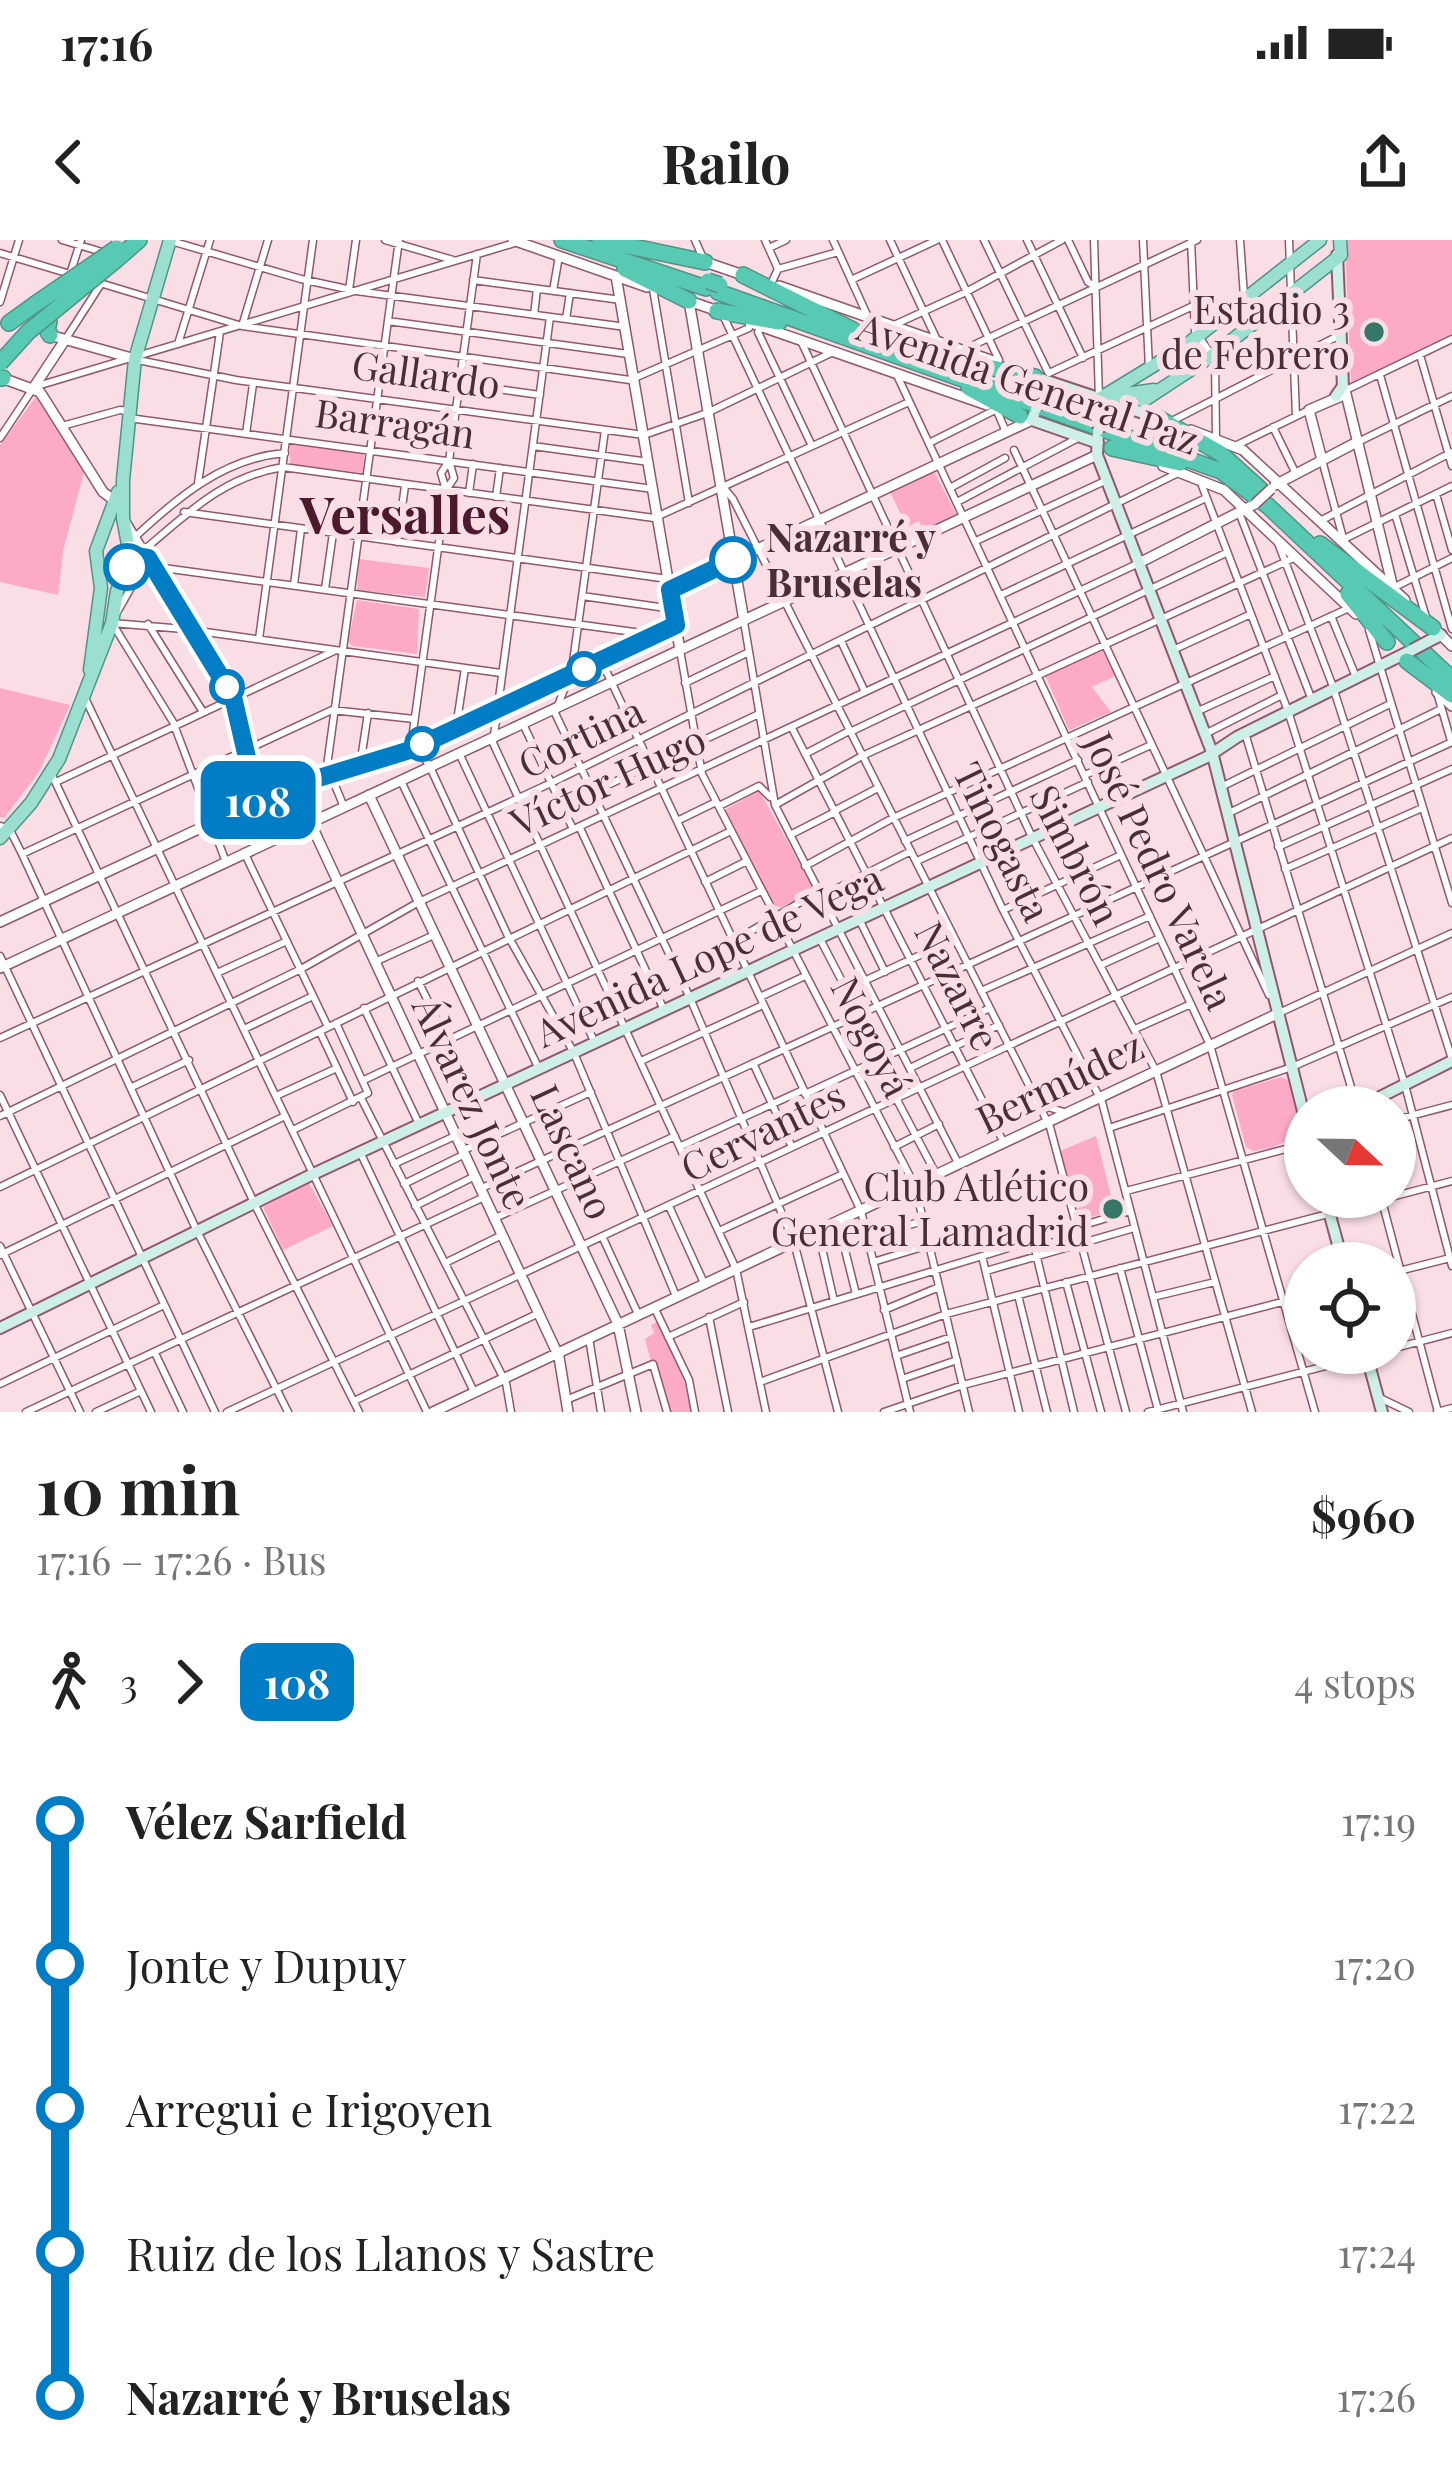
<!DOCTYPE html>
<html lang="en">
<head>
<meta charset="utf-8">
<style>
	:root { --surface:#fff; --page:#f6f6f6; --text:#222; --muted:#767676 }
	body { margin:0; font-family:"Playfair Display",serif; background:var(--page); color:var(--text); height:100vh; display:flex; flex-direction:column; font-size:45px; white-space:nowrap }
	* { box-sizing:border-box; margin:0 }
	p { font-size:39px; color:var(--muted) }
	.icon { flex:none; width:66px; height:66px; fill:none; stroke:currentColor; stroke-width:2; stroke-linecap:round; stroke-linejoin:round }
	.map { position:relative; height:1172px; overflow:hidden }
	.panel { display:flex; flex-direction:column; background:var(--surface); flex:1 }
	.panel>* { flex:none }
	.badge { padding:0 24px; border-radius:18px; font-size:42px; line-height:78px }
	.needle { width:78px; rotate:112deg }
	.tools { position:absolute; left:1284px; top:846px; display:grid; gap:24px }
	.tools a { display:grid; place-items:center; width:132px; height:132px; border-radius:50%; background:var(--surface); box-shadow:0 3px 9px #0004; font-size:60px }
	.map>.badge { position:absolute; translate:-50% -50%; box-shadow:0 0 0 6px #fff }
	.legs { display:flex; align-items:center; gap:18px; height:132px; padding:0 36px; font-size:39px }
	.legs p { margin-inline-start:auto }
	.summary { display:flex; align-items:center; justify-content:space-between; height:204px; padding:0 36px }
	h1 { font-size:66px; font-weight:700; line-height:90px }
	ul { padding:0 36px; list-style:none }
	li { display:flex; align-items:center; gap:42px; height:144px; font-size:45px }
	li i { display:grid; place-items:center; width:18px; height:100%; margin:0 15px; background:currentColor }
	li i::after { content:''; width:30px; height:30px; margin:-15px; border:9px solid; border-radius:50%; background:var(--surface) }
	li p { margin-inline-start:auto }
	li:first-child i { background:linear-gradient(#0000 50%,currentColor 0) }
	li:last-child i { background:linear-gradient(currentColor 50%,#0000 0) }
	.status { display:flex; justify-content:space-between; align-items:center; height:84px; padding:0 60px; background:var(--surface); direction:ltr }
	.status svg { height:33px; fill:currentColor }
	header { display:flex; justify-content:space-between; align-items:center; height:156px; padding:0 36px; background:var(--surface); font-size:54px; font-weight:700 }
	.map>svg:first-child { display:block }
</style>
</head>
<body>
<div class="status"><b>17:16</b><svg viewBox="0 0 49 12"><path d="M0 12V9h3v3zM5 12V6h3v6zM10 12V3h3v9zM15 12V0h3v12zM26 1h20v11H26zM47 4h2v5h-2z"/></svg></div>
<header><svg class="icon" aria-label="back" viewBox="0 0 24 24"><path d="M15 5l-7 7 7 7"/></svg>Railo<svg class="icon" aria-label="share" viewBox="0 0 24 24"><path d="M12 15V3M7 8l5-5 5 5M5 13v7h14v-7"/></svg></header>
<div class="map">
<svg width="1452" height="1172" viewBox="0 0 1452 1172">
	<rect width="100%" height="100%" fill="#fadee6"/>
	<path fill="#fcaac5" d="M1345,0H1452V97L1351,143Z
		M36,157L84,232L63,311L58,355L0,342V205Z
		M290,204L364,213L363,233L290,224Z
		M934,231L957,276L924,291L919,281L907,287L890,252Z
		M359,319L429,328L425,357L357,350Z
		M357,360L419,369L417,414L352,406L348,401Z
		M1103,411L1115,436L1092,447L1111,472L1069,490L1045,435Z
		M0,448L70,465L39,532L4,578L0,577Z
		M759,550L812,646L811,652L781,667L775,666L725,570Z
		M1281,837L1288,840L1302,894L1273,907L1301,903L1249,915L1273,907L1253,911L1246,907L1232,855L1234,851Z
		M1096,896L1111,956H1117L1120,968L1078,981L1060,911Z
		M309,943L333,986L283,1010L263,967Z
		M657,1082L684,1139L691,1172H670L657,1124L651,1122L645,1099L654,1093L651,1085Z"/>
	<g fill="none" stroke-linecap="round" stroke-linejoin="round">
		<g stroke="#91576b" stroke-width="9">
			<path id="minor" d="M62,0L102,12
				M385,0L453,20
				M695,0L703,18
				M765,0L778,29L771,44
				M833,0L868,77
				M890,0L936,98
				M942,0L999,120
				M984,0L1048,132
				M1027,0L1083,118
				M1068,0L1088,42L1096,47
				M1094,0L1099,158
				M1143,0L1149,128
				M1191,0L1195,91L1215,120L1216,198
				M1240,0L1244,56
				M1289,0L1296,176
				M171,1L301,39L356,51L626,87
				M769,8L786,0
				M0,13L70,34L81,0
				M778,29L838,12
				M473,40L621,60
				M851,40L937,0
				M100,43L242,86L630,140L749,88V82
				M653,49L689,263
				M349,50L356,0
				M553,51L559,16
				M0,62L19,0
				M722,73L1003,670L1102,862L1183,1172
				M534,75L537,49
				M550,77L493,503L736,1029L766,1172
				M566,79L570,53
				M388,81L628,114
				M894,85L966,52L1062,0
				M242,86L268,0
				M761,86L758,92L812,206
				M65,100L101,44
				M801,101L1032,597L1156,831L1252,1172
				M178,104L210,0
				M963,110L1197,0
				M1420,115L1452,226
				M138,120L236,140L644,195L707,173L833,112
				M383,133L540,155
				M896,133L1210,805L1315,1172
				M1049,133L1193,66
				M1380,135L1452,389
				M1346,150L1452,99
				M997,171L1006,192
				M129,178L653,249
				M1170,182L1338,96
				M374,185L452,195
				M62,186L120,170L128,171
				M1273,187L1295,232
				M605,190L572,429L555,473L690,758L794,1002L838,1172
				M246,194L253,144
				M0,198L34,147L518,2
				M1358,202L1452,156
				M929,203L997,169
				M1237,205L1309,170
				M533,206L649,222
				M1014,210L1269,755
				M1322,220L1343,298
				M449,221L454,238L446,250L412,499L430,527L508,696L574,813L676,1056
				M198,243L220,92
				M1201,243L1288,471L1405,845L1452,1026
				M723,247L733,259L1050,887L1126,1172
				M950,248L1005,218
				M446,250L441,233L449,221L477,14
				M469,253L473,224
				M1436,254L1452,310
				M496,257L500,228
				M957,262L1076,199
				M184,272L668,339
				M1395,274L1426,377
				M1240,275L1312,460
				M1320,281L1452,212
				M135,297C178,257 224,218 285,213
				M1344,299L1452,246
				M976,301L1107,240
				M397,302L405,246
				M1278,303L1332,444L1452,819
				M144,310C188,273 223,237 283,227L654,278L909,162
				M156,327L678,398
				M294,345L301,289
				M1393,348L1452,318
				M325,349L333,293
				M1001,355L1206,258
				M582,356L673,369
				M116,374L148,318
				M1331,376L1356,437
				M744,382L775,565L959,925
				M148,384L203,472
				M1369,390L1452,663
				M259,399L313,0
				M841,401L865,452
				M680,410L702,534L915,946L969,1172
				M1173,410L1251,374
				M601,420L861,971L910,1172
				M685,443L749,412
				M84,456L427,1172
				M1438,456L1451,501
				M1196,472L1275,436
				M523,484L573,589
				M456,488L465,428
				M792,488L1003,901
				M850,492L1226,313
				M1245,493L1357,867
				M1205,494L1282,455
				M569,499L624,470
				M459,513L595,803
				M805,514L849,491
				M360,526L368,473
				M51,533L257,969L359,1172
				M1085,535L1151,505
				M58,541L334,411
				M401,541L539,829
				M1221,547L1390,464
				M595,551L759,474
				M775,565L862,516L1296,317
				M719,566L759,546L770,557
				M344,567L327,526L399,0
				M834,571L878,548
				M1229,573L1441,469
				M677,581L716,562
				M1,586L11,592L22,614L197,991L288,1172
				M580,588L664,770
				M790,595L835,572
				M905,601L1078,520
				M1278,607L1452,529
				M244,612L328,787
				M22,614L332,470L414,479
				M917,621L1088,542
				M226,622L173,482L112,383L184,389L501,433
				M805,626L893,578L1349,368
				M1285,629L1422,568
				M705,642L747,621
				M1003,670L1121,615
				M860,681L885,732
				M819,697L859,774
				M734,701L799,663L826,654L911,611
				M0,716L215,1172
				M377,721L434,695
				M1101,725L1160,698
				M217,733L287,701
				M418,741L476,858
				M864,741L955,699
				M981,751L1150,676
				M760,757L805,736
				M364,768L419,884
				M1279,773L1452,693
				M244,789L313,756
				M1135,789L1191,764
				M320,792L353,862
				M0,798L551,543L1176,234
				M641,821L763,765
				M753,823L792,907
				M910,828L999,785
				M364,840L761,651
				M132,847L189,820
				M805,854L990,768
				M0,855L151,1172
				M276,856L337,828
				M361,858L506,1143L511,1172
				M896,858L936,934
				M0,876L301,729L419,662L1139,323
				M992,879L1032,862L1067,873
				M1395,880L1452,865
				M1109,888L1292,827L1452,757
				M293,890L368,853L336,783
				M681,906L803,850
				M894,907L939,884
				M360,912L474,1152
				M394,924L455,896
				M404,944L461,916L464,910L591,852
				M0,947L731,591
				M482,948L1452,502
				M1126,951L1305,904
				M1395,956L1452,941
				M1382,961L1438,1172
				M415,966L473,937
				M669,966L704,1043
				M493,979L675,896
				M838,982L856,1054
				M719,991L843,934
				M818,991L834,1061
				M602,996L638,1074
				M867,997L923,981
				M1033,1001L1074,1172
				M0,1006L80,1172
				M0,1015L285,876
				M982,1016L1019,1172
				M873,1022L929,1005
				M445,1023L500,996
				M1120,1028L1158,1170
				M986,1031L1134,988
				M1395,1032L1450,1018
				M1066,1042L1101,1172
				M1018,1055L1047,1172
				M1153,1057L1215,1042
				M654,1067L689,1140L695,1172
				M884,1070L939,1047
				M709,1077L728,1172
				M749,1087L1130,971
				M668,1097L744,1062
				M589,1098L601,1172
				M1395,1108L1452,1093
				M155,1113L183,1172
				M896,1116L951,1097
				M902,1139L957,1120
				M760,1142L946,1074L1393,957
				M0,1144L164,1065
				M1380,1158L1409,1172
				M566,1160L653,1124L667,1172
				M354,1161L537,1074
				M26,1172L482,958
				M96,1172L141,1151
				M227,1172L1452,598
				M884,1172L963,1145L1305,1056
				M1148,1172L1376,1113
				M1437,1172L1452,1168"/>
		</g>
		<g stroke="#91576b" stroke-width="12">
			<path id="tertiary" d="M513,0L647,47
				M705,22L746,36
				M616,36L680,410
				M779,46L996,122
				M686,60L721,72
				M689,61L744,381
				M754,84L987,165
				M46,94L135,119
				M2,138L40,152L103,252L115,261
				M34,147L65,100
				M1191,190L1243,210L1405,360
				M1322,220L1309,170L1346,154L1393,348
				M1163,226L1224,250L1356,374
				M1275,245L1357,202
				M125,282L233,457L267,602
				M1139,323L1255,264
				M670,350L1032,180
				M1439,393L1452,406
				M1437,452L1452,466
				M369,555L618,1084L636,1172
				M310,582L559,1117L568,1172
				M0,682L286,548L410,510L676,385
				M0,728L1097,215
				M433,1172L1279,773"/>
		</g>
		<g stroke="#91576b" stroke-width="14">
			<path id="secondary" d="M1035,137L1158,178
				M1336,156L1343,146L1337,15
				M1036,169L1032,180L1098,203
				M1098,191L1097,215L1212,512L1305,879
				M1429,401L1441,395
				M1360,867L1452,821
				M1325,957L1343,1023
				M0,1088L309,936L1207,517L1237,497L1412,410
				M1366,1113L1382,1172"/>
		</g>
		<g stroke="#529387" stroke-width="15">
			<path id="primary" d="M1099,159L1184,107L1320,0
				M1143,161L1213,115L1341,15L1340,0
				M1110,163L1126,154L1154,150
				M90,430L101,348L96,311L118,252
				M0,598L31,563L59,519L112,383L117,351L130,315L123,278V240L135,119L170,0"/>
		</g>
		<g stroke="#529387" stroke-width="18">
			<path id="motorway" d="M562,0L706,48
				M600,0L705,22
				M116,20L139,0
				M625,29L689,61
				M743,35L853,90
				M718,52L1221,231L1268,266L1452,439
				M717,71L779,82
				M49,82L47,89L50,95
				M9,83L34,65
				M908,110L1035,137
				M0,138H3
				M969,148L1020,176
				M1158,178L1220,213L1261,250
				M1112,208L1180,223
				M1320,304L1433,388
				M1348,354L1387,402
				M1407,421L1452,455"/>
		</g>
		<use href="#minor" stroke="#fff" stroke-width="6"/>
		<use href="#tertiary" stroke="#fff" stroke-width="9"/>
		<use href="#secondary" stroke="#cdefe8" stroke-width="10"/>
		<use href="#primary" stroke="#9bdfd1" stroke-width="12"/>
		<use href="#motorway" stroke="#58c9b2" stroke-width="15"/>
		<g stroke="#91576b" stroke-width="12" stroke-linecap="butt">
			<path id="tertiary-bridge" d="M1255,264L1271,249"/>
		</g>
		<g stroke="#91576b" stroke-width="14" stroke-linecap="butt">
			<path id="secondary-bridge" d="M1036,169L1042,152
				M1098,191L1104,173
				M1412,410L1429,401"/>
		</g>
		<g stroke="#529387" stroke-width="18" stroke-linecap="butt">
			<path id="motorway-bridge" d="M708,41L720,45
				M34,65L117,8
				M0,123L28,92L116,20"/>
		</g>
		<use href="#tertiary-bridge" stroke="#fff" stroke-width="9"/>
		<use href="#secondary-bridge" stroke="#cdefe8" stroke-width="10"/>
		<use href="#motorway-bridge" stroke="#58c9b2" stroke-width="15"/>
	</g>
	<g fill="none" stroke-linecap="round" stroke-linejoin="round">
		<g stroke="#fff" stroke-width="27">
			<path id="line-1" d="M127,327L130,315L148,318L233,457L257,561L286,548L410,510L676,385L670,350L733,320"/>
		</g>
		<use href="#line-1" stroke="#007dc5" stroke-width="18"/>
	</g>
	<g fill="#35786a" stroke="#fadee6" stroke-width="4.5">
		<circle cx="1374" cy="92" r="12"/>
		<circle cx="1113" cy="969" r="12"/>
	</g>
	<g fill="#fff" stroke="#007dc5" stroke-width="6">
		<circle cx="733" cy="320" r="21"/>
		<circle cx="127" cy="327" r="21"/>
		<circle cx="584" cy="429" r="15"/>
		<circle cx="227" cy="447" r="15"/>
		<circle cx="422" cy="504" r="15"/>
	</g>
	<g text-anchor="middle" stroke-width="12" stroke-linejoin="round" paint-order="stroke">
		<g font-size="39" fill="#482e36" stroke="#fadee6" text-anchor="end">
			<text x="1350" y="84">Estadio 3<tspan x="1350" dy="45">de Febrero</tspan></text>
			<text x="1089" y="961">Club Atlético<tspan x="1089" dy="45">General Lamadrid</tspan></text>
		</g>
		<g font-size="39" fill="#482e36" stroke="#fadee6">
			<text transform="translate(426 135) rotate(8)" y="14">Gallardo</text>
			<text transform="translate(1028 144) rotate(19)" y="14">Avenida General Paz</text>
			<text transform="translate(395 184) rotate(8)" y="14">Barragán</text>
			<text transform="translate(581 498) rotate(-26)" y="14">Cortina</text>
			<text transform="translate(608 541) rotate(-25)" y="14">Víctor Hugo</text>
			<text transform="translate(1002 602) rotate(64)" y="14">Tinogasta</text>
			<text transform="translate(1075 615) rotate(63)" y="14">Simbrón</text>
			<text transform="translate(1159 631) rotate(65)" y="14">José Pedro Varela</text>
			<text transform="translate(709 716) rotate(-25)" y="14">Avenida Lope de Vega</text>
			<text transform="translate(957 746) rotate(63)" y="14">Nazarre</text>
			<text transform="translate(871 797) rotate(63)" y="14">Nogoyá</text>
			<text transform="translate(1060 843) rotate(-26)" y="14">Bermúdez</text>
			<text transform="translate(472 863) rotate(65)" y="14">Álvarez Jonte</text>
			<text transform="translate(763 892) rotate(-26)" y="14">Cervantes</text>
			<text transform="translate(572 912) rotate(65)" y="14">Lascano</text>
		</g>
		<g font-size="39" font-weight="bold" fill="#482e36" stroke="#fadee6" text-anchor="start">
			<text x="766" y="312">Nazarré y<tspan x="766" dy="45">Bruselas</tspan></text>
		</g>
		<g font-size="51" font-weight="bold" fill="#4c192e" stroke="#fadee6">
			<text x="405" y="294">Versalles</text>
		</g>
	</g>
</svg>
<div class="tools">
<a><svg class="needle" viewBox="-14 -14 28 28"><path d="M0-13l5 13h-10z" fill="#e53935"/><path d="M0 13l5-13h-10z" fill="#767676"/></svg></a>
<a><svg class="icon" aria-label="locate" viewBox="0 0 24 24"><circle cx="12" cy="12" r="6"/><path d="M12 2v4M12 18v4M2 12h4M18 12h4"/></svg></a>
</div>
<b class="badge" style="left:258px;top:560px;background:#007dc5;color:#fff">108</b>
</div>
<section class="panel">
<div class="summary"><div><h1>10 min</h1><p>17:16 – 17:26 · Bus</p></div><b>$960</b></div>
<div class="legs"><svg class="icon" aria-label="walk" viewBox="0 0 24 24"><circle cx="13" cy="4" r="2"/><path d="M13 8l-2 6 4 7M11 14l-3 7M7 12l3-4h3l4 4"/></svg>3<svg class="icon" aria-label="forward" viewBox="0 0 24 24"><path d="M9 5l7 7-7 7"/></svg><b class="badge" style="background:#007dc5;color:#fff">108</b><p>4 stops</p></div>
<ul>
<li><i style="color:#007dc5"></i><b>Vélez Sarfield</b><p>17:19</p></li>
<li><i style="color:#007dc5"></i><span>Jonte y Dupuy</span><p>17:20</p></li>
<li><i style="color:#007dc5"></i><span>Arregui e Irigoyen</span><p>17:22</p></li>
<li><i style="color:#007dc5"></i><span>Ruiz de los Llanos y Sastre</span><p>17:24</p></li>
<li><i style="color:#007dc5"></i><b>Nazarré y Bruselas</b><p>17:26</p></li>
</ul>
</section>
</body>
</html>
